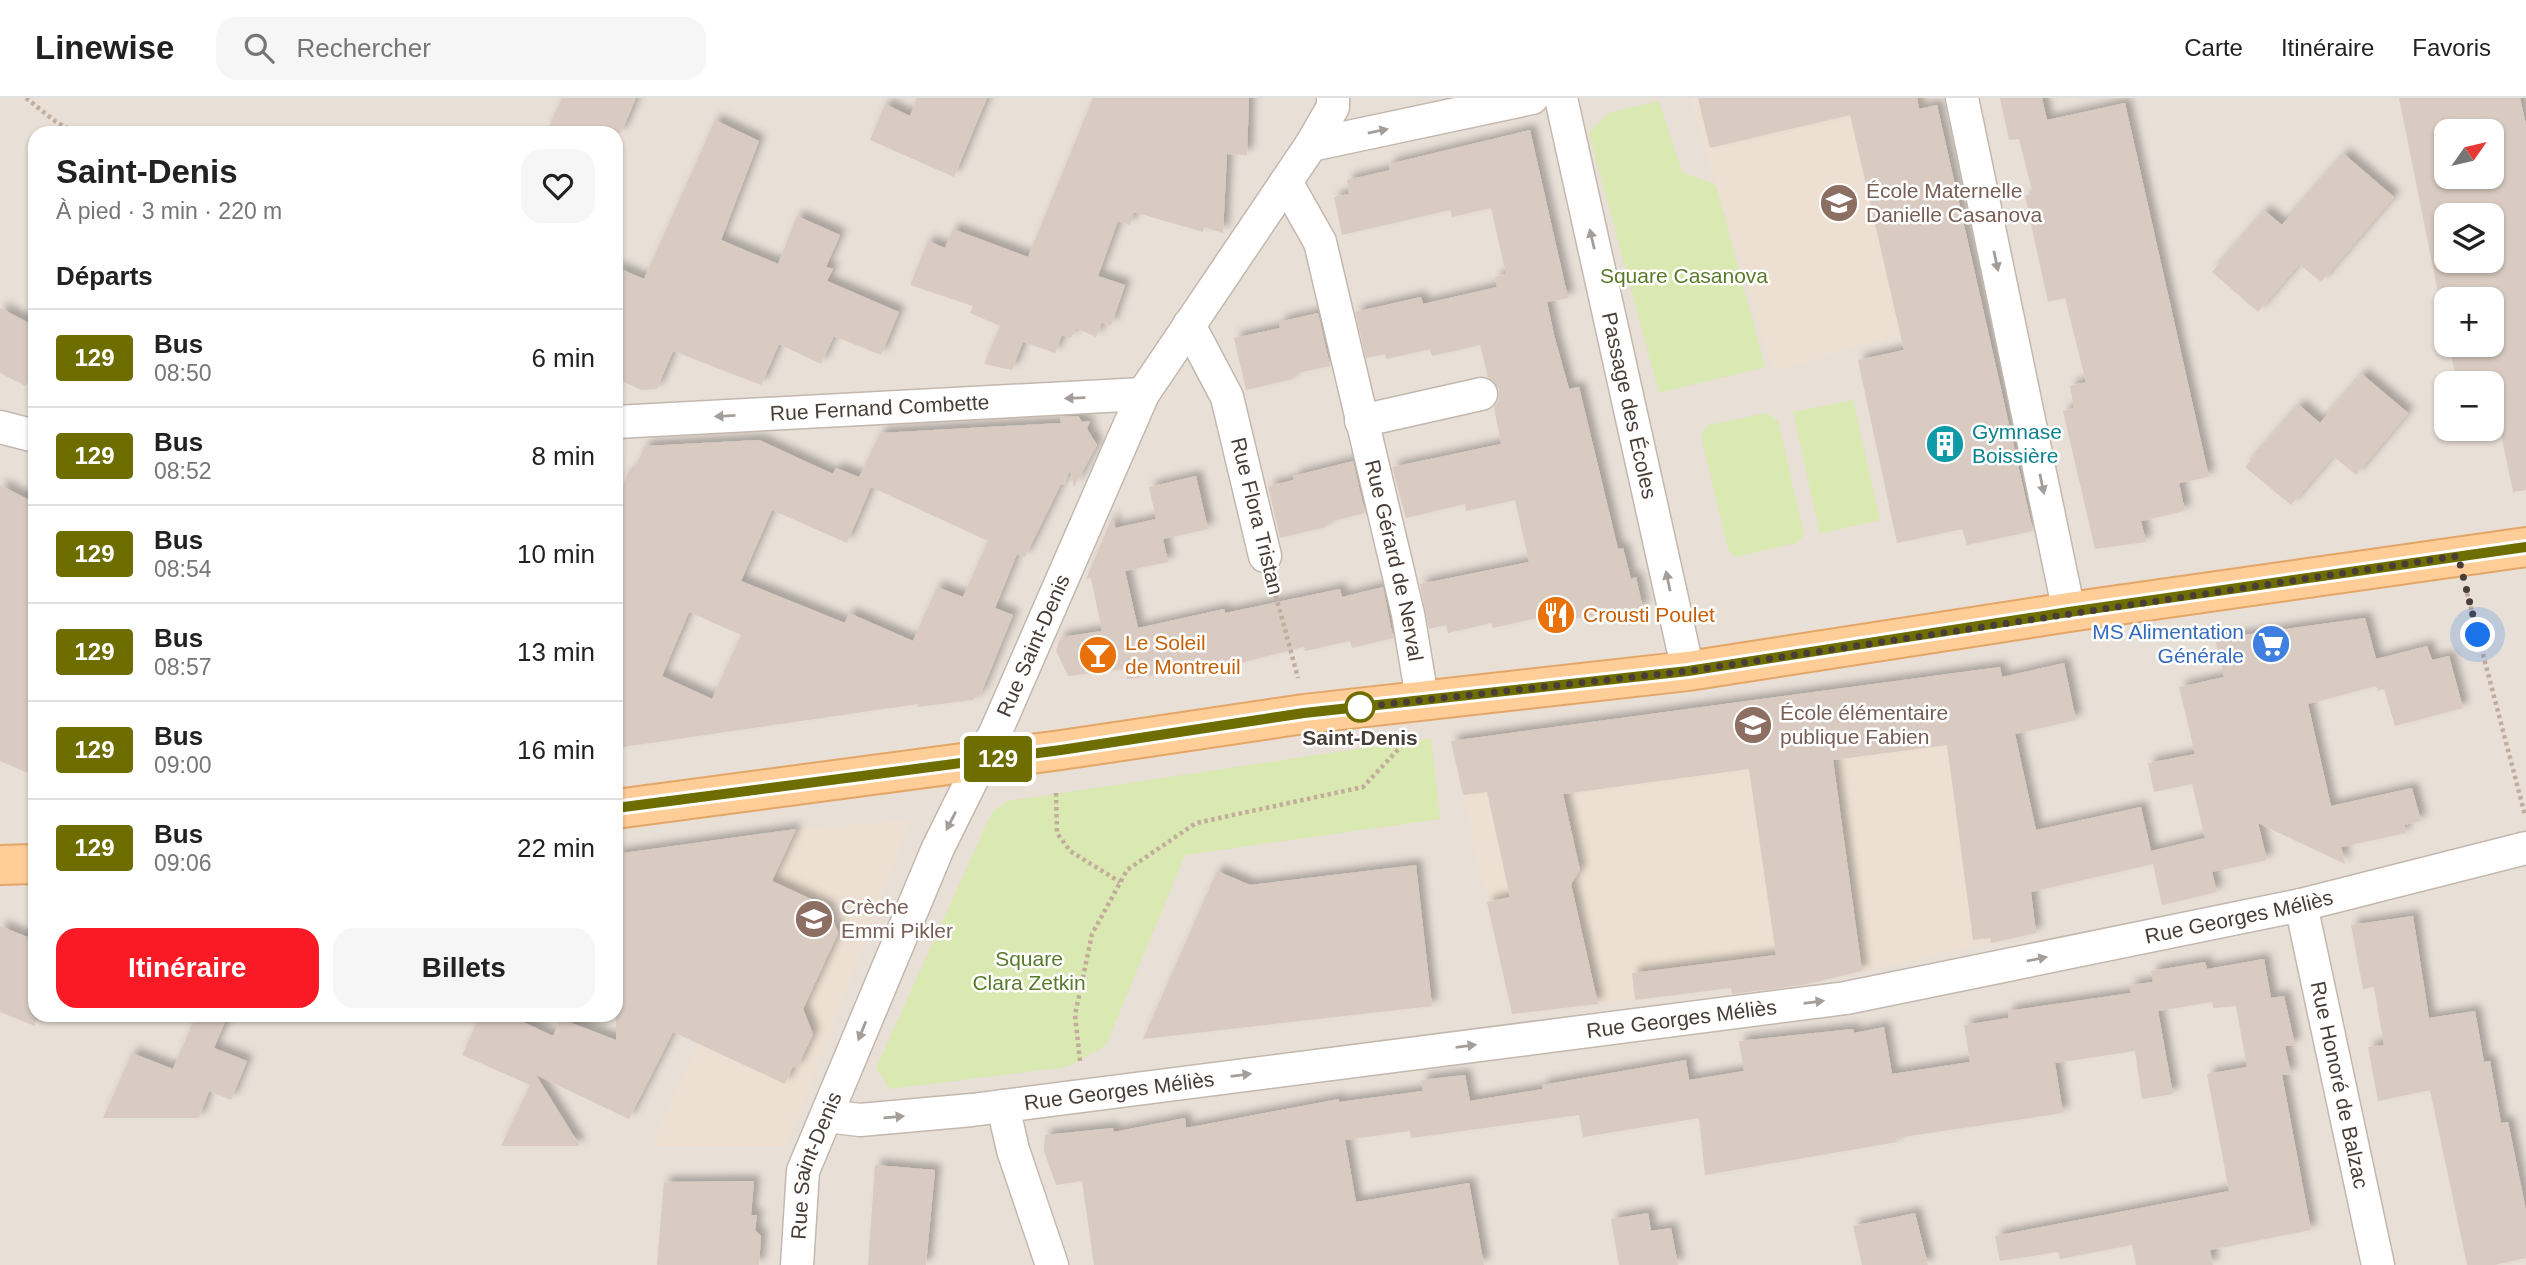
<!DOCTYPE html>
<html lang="fr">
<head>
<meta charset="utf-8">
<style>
	:root { --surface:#fff; --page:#f6f6f6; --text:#222; --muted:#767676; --line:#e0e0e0; --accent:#f91a25 }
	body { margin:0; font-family:Arial,sans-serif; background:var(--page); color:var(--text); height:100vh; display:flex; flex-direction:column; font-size:26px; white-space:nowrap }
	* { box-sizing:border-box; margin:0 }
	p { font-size:23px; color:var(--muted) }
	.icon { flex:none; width:38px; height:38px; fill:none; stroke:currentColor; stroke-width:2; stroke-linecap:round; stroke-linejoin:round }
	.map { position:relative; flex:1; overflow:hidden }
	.drawer { position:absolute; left:28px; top:28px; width:595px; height:896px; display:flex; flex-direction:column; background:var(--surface); border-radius:21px; box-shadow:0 2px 5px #0004 }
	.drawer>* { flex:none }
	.badge { padding:0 14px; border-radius:5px; font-size:24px; line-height:46px }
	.needle { width:46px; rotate:56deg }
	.buttons { position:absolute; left:2434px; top:21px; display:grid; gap:14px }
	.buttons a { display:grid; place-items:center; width:70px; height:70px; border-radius:14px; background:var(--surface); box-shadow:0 2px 5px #0004; font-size:35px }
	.you { position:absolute; width:35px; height:35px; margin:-18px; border:5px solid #fff; border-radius:50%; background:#1a73e8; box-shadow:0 0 0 10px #1a73e833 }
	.map>.badge { position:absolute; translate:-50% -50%; box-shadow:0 0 0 4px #fff }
	h2 { padding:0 28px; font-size:26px; line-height:63px }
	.round { display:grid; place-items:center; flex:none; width:74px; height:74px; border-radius:21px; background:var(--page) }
	.summary { display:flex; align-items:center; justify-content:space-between; height:119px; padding:0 28px }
	h1 { font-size:33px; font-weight:800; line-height:52px }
	.button { display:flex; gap:14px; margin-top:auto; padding:14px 28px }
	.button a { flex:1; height:80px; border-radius:21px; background:var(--accent); color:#fff; font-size:28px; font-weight:800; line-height:80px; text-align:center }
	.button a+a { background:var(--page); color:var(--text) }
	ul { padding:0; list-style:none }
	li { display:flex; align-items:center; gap:21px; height:98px; padding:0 28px; border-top:2px solid var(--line) }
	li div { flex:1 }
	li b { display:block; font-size:26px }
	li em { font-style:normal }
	li .badge { min-width:77px; font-weight:700; text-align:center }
	header { display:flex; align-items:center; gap:42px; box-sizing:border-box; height:98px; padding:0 35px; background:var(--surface); border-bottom:2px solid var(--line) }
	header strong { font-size:33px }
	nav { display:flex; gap:38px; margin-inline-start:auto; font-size:24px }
	.search { width:490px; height:63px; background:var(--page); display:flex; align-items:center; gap:18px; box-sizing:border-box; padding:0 24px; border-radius:21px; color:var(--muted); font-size:26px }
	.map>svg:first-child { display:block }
</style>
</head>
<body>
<header>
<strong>Linewise</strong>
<div class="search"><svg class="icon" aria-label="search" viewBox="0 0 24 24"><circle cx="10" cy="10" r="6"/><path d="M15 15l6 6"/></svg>Rechercher</div>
<nav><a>Carte</a><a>Itinéraire</a><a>Favoris</a></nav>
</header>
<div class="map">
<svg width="2526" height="1167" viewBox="0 0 2526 1167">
	<defs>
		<filter id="shadow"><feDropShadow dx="6" dy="-6" stdDeviation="3.5" flood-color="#0004"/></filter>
	</defs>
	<rect width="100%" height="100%" fill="#f4eee8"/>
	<path fill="#e8dfd7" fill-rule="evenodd" d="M0,0H2526V1167H0ZM2446,33H2492V79H2446ZM35,35H616V917H35ZM2446,117H2492V163H2446ZM2446,201H2492V247H2446ZM2446,285H2492V331H2446Z"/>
	<path fill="#ede0d2" d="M1690,0H1929L1985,210L1773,274Z
		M2000,569L2036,835L1846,877L1512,916L1451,643Z
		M911,722L787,1048H651L796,731Z"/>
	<path fill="#dae8b1" d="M1659,3L1682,74L1716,87L1765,269L1659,295L1589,35L1608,15Z
		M1853,302L1880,422L1820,436L1793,314Z
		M1767,315L1778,323L1804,437L1797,445L1735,459L1728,451L1701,338L1708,327Z
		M1431,640L1440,721L1185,757L1106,947L1067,969L890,991L876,970L992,714L1007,703Z"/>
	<path fill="#d9cbc1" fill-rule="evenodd" filter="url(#shadow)" d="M562,0H636L621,35H546Z
		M917,0H987L954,79L870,42L885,6L910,18Z
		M1093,0H1249L1247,57L1227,56L1223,135L1204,129L1203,134L1134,114L1130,127L1118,123L1098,178L1125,187L1111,228L1102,224L1096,239L1076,230L1071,240L1062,237L1055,255L1023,244L1012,272L984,266L1000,228L970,215L973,208L910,187L928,143L945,150L953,131L1028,159Z
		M1698,0H1917L1919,11L1937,7L2033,433L1967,447L1962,431L1897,445L1858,262L1904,252L1850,17L1710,50Z
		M2000,0H2042L2047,22L2125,5L2209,379L2179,385L2185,413L2141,423L2146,444L2095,451L2063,313L2074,310L2070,288L2086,284L2065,200L2048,204L2025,98L2033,96L2019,41L2009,42Z
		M2399,0H2520L2526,27V392L2513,394L2499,326L2492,328V285H2457L2449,247H2492V201H2446V234ZM2446,33H2492V79H2446ZM2446,117H2492V163H2446Z
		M715,22L759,43L721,142L778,166L797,118L840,137L826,169L833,171L827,183L899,214L881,257L834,238L821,266L779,246L761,287L673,253L657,291L641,292L616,280V169L644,181Z
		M1530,32L1568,200L1547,204L1554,237L1569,291L1579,289L1618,451L1623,450L1631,481L1636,479L1643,511L1543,525L1541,519L1493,530L1491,525L1448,535L1446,527L1429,531L1420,486L1529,464L1515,402L1466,413L1465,406L1406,420L1392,369L1501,346L1494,309L1499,301V291L1488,279L1480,247L1432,258L1430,251L1386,261L1385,256L1366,260L1355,214L1421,199L1423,206L1497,189L1495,179L1506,176L1491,110L1452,119L1450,112L1342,137L1334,99L1349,96L1347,82L1390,72L1389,66Z
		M2344,56L2394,99L2321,184L2299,166L2258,214L2212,174L2265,113L2282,127Z
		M0,210L35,228V269L26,288L0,275Z
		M1318,215L1330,268L1292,276L1293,281L1246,292L1234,240L1280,230L1279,224Z
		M2362,276L2408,315L2356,377L2333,358L2291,407L2245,369L2299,307L2320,325Z
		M1078,318L1082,324L1090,323L1087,331L1097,347L1074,389L1070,372L1064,387L1061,386L1025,459L1017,456L995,510L1013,517L981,595L973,602L917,609L918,606L616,650V404L628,375L632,376L645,348L759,342L833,376L836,370L859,379L880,335L1061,325L1060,319ZM871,389L988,443L963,499L937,489L913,543L849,515L845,525L741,483L772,412L847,445ZM689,514L741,537L712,601L662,578Z
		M1353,363L1365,415L1325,425L1326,429L1280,440L1268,388L1294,382L1293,378Z
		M1196,378L1208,431L1163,441L1168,464L1125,473L1138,530L1224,511L1225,515L1340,491L1342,499L1383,489L1393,540L1352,550L1350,543L1305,553L1304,549L1236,566L1235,561L1192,572L1127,581L1125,571L1068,578L1056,552L1061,539L1102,533L1091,480L1086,481L1113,418L1115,430L1156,421L1149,389Z
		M0,387L35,405V678L0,663Z
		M2365,520L2376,561L2427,548L2432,562L2449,558L2463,610L2395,628L2384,591L2378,593L2376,588L2308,606L2331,708L2412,690L2421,723L2404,727L2406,735L2341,749L2345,766L2258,725L2267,762L2212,774L2217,794L2162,807L2153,766L2031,794L2036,835L1991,845L1990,840L1973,842L1947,647L1833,662L1862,873L1803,887L1732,896L1731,890L1635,902L1632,875L1776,857L1749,671L1563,696L1580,772L1571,786L1598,906L1512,916L1487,804L1510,799L1487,694L1463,697L1451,643L2000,569L2002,579L2064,565L2076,622L2015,636L2036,732L2141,709L2151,753L2205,740L2192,686L2154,694L2148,665L2195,656L2179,589L2224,579L2215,541Z
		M796,731L772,783L828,809L838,835L803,911L813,936L797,970L793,968L785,986L673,934L629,1021L536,977L580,1048H501L530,987L462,957L480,917H508L553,938L561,921L616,942V756Z
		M1416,767L1432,908L1143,941L1217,773L1250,787Z
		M2413,818L2429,920L2475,913L2484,964L2490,963L2501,1025L2508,1024L2526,1112V1160L2495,1167H2467L2430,992L2378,1003L2368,949L2384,947L2374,889L2363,891L2351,827Z
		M0,828L35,842V928L0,914Z
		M2264,861L2271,900L2284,898L2295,947L2285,948L2291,976L2282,977L2311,1132L2210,1152L2213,1167H2136L2132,1147L2060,1161L2058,1154L2000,1163L1995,1138L2229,1093L2207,976L2247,969L2236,908L2213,910L2212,904L2158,913L2173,996L2142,1001L2135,953L2055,965L2063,1015L1896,1040L1897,1044L1705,1077L1699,1020L1583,1039L1579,1017L1411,1040L1410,1033L1345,1042L1356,1104L1469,1085L1484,1167H1094L1082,1083L1056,1087L1044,1053L1045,1037L1113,1030L1114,1034L1185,1020L1186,1030L1339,1001V1004L1423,993L1421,982L1465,977L1470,1003L1543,991L1542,987L1686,962L1689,982L1744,973L1739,943L1853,931L1854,935L1884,929L1892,976L1970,964L1964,927L2008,920V913L2131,895L2130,887L2153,884L2151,873L2205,864L2207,871Z
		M196,917H228L214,950L247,963L231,1002L209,993L199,1020H103L132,955L173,971Z
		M875,1067L935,1072L926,1167H868Z
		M754,1083L751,1117H757L755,1132L761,1138L759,1167H657L664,1084Z
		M1648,1115L1651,1133L1671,1130L1678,1167H1619L1611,1121Z
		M1915,1115L1928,1167H1862L1853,1128Z"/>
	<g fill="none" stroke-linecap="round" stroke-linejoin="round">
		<g stroke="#c3b7ae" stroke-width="35">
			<g id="minor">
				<path id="s1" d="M1561,0L1688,573"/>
				<path d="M1962,0L2069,514"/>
				<path d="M1311,47L1532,0"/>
				<path id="s2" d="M1286,84L1320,144L1408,516L1422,600"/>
				<path d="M1189,227L1227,299L1265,458"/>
				<path d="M1361,323L1481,296"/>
				<path id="s3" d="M616,324L1143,296"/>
				<path d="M0,329L35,338"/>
				<path id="s4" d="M2301,807L2378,1167"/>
				<path d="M1003,1008L1013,1052L1052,1167"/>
				<path id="s5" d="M827,1018L860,1022L972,1012L1846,900L2301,807L2526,750"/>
				<path id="s6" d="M797,1167L803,1073L938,750L997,631L1143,296L1311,47L1333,9V0"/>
			</g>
		</g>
		<g stroke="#e4a667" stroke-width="42">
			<path id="primary" d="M616,711L1061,652L1304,616L1688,573L2069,514L2526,449
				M0,767L35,766"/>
		</g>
		<path stroke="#c2ad9c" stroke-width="4.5" stroke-dasharray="3.5 3.5" stroke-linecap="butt" d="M26,0L56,24L77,35
			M1274,491L1298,580
			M2467,495L2525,717
			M1056,695L1057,735L1070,753L1120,784
			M1080,963L1075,917L1092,836L1127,772L1196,725L1363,689L1406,643"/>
		<use href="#minor" stroke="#fff" stroke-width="32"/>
		<use href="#primary" stroke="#fecd98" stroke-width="38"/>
	</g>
	<defs><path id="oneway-solid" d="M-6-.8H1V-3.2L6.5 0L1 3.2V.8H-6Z" transform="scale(1.75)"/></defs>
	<g fill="#a49e9b">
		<use href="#oneway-solid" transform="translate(1378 33) rotate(-12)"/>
		<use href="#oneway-solid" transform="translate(1592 141) rotate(-103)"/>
		<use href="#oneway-solid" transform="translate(1996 163) rotate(78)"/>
		<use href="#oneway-solid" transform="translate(1075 300) rotate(178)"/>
		<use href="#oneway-solid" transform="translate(725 318) rotate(177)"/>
		<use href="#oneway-solid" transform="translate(2042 386) rotate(78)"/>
		<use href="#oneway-solid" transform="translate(1668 483) rotate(-102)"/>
		<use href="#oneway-solid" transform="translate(951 723) rotate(117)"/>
		<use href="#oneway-solid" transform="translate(2037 861) rotate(-12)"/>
		<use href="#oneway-solid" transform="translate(1814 904) rotate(-7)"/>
		<use href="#oneway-solid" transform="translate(862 933) rotate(112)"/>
		<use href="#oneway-solid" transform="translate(1466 948) rotate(-7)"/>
		<use href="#oneway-solid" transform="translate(1241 977) rotate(-7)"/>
		<use href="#oneway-solid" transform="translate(894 1019) rotate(-5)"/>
	</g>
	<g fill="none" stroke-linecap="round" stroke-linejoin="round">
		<g stroke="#fff" stroke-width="16">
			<path id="line" d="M616,710L1061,652L1304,615L1688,573L2069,514L2526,449"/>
		</g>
		<use href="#line" stroke="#6e6e00" stroke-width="10"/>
		<path stroke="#483e37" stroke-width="7" stroke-dasharray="0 12.6" d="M1360,609L1352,610L1688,573L2458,458L2478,537"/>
	</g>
	<defs>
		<g id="school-disc" transform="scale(2.0125)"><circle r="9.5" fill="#8d6e63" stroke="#fff"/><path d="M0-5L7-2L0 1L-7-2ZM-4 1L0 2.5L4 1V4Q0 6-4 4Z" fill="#fff"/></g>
		<g id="building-disc" transform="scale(2.0125)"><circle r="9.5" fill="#0f9aa8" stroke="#fff"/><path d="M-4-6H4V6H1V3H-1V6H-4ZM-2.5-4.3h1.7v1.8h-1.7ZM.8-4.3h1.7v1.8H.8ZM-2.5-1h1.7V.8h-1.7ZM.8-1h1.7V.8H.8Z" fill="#fff"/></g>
		<g id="restaurant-disc" transform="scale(2.0125)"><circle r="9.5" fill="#e8710a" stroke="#fff"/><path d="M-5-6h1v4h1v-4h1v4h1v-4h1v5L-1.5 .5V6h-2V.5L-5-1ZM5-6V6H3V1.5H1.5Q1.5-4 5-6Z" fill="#fff"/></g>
		<g id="supermarket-disc" transform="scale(2.0125)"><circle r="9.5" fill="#3f7fe0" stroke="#fff"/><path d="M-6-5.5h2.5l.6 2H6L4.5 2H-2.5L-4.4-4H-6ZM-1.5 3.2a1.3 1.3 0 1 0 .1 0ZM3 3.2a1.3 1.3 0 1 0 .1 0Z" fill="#fff"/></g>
		<g id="bar-disc" transform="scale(2.0125)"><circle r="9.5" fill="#e8710a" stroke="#fff"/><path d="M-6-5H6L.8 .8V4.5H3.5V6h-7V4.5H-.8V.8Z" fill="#fff"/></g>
	</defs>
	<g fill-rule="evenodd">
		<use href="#school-disc" x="1839" y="105"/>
		<use href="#building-disc" x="1945" y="346"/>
		<use href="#restaurant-disc" x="1556" y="517"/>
		<use href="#supermarket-disc" x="2271" y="546"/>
		<use href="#bar-disc" x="1098" y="557"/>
		<use href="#school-disc" x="1753" y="627"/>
		<use href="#school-disc" x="814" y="821"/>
	</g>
	<circle fill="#fff" stroke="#6e6e00" stroke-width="3.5" cx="1360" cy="609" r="14"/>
	<g text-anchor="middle" stroke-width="5" stroke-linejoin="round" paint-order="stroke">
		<g font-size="21" fill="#785e54" stroke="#fff" text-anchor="start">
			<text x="1866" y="100">École Maternelle<tspan x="1866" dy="24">Danielle Casanova</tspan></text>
			<text x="1780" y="622">École élémentaire<tspan x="1780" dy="24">publique Fabien</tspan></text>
			<text x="841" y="816">Crèche<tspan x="841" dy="24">Emmi Pikler</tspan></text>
		</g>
		<g font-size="21" fill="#587a2a" stroke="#fff">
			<text x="1684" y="185">Square Casanova</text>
			<text x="1029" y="868">Square<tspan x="1029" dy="24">Clara Zetkin</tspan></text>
		</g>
		<g font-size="21" fill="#483e37" stroke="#fff">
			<text dy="7" stroke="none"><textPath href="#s1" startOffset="315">Passage des Écoles</textPath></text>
			<text dy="7" stroke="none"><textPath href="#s3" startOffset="264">Rue Fernand Combette</textPath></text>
			<text transform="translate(1257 418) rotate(76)" y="7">Rue Flora Tristan</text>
			<text dy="7" stroke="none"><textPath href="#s2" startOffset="396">Rue Gérard de Nerval</textPath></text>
			<text dy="7" stroke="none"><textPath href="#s6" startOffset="668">Rue Saint-Denis</textPath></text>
			<text dy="7" stroke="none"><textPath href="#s5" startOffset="1428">Rue Georges Méliès</textPath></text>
			<text dy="7" stroke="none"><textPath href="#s5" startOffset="861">Rue Georges Méliès</textPath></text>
			<text dy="7" stroke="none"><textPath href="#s4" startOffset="184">Rue Honoré de Balzac</textPath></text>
			<text dy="7" stroke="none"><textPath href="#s5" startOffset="294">Rue Georges Méliès</textPath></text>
			<text dy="7" stroke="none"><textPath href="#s6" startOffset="102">Rue Saint-Denis</textPath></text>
		</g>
		<g font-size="21" fill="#0d838f" stroke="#fff" text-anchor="start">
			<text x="1972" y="341">Gymnase<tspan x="1972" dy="24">Boissière</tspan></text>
		</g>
		<g font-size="21" fill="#c56008" stroke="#fff" text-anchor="start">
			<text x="1583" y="524">Crousti Poulet</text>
			<text x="1125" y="552">Le Soleil<tspan x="1125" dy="24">de Montreuil</tspan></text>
		</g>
		<g font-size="21" fill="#366cbe" stroke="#fff" text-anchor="end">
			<text x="2244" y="541">MS Alimentation<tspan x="2244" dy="24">Générale</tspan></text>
		</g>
		<g font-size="21" font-weight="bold" fill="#483e37" stroke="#fff">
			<text x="1360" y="647">Saint-Denis</text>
		</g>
	</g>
</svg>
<div class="buttons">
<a><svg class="needle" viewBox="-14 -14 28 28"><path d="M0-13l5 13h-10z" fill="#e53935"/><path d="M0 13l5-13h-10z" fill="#767676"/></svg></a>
<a><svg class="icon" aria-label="layers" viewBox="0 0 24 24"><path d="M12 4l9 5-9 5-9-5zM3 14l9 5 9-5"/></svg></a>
<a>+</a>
<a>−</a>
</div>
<div class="you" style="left:2478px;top:537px"></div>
<b class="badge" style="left:998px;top:661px;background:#6e6e00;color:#fff">129</b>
<section class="drawer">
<div class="summary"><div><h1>Saint-Denis</h1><p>À pied · 3 min · 220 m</p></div><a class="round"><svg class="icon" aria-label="heart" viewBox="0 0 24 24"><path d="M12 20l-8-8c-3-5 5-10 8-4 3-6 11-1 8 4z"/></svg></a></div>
<h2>Départs</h2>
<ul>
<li><span class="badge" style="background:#6e6e00;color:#fff">129</span><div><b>Bus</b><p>08:50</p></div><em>6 min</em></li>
<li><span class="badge" style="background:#6e6e00;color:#fff">129</span><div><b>Bus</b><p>08:52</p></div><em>8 min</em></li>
<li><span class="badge" style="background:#6e6e00;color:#fff">129</span><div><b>Bus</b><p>08:54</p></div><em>10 min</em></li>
<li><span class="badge" style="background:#6e6e00;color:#fff">129</span><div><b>Bus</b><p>08:57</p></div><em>13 min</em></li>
<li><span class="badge" style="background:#6e6e00;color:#fff">129</span><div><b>Bus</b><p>09:00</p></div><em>16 min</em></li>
<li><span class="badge" style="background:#6e6e00;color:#fff">129</span><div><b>Bus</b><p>09:06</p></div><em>22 min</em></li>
</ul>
<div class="button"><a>Itinéraire</a><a>Billets</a></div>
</section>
</div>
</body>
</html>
